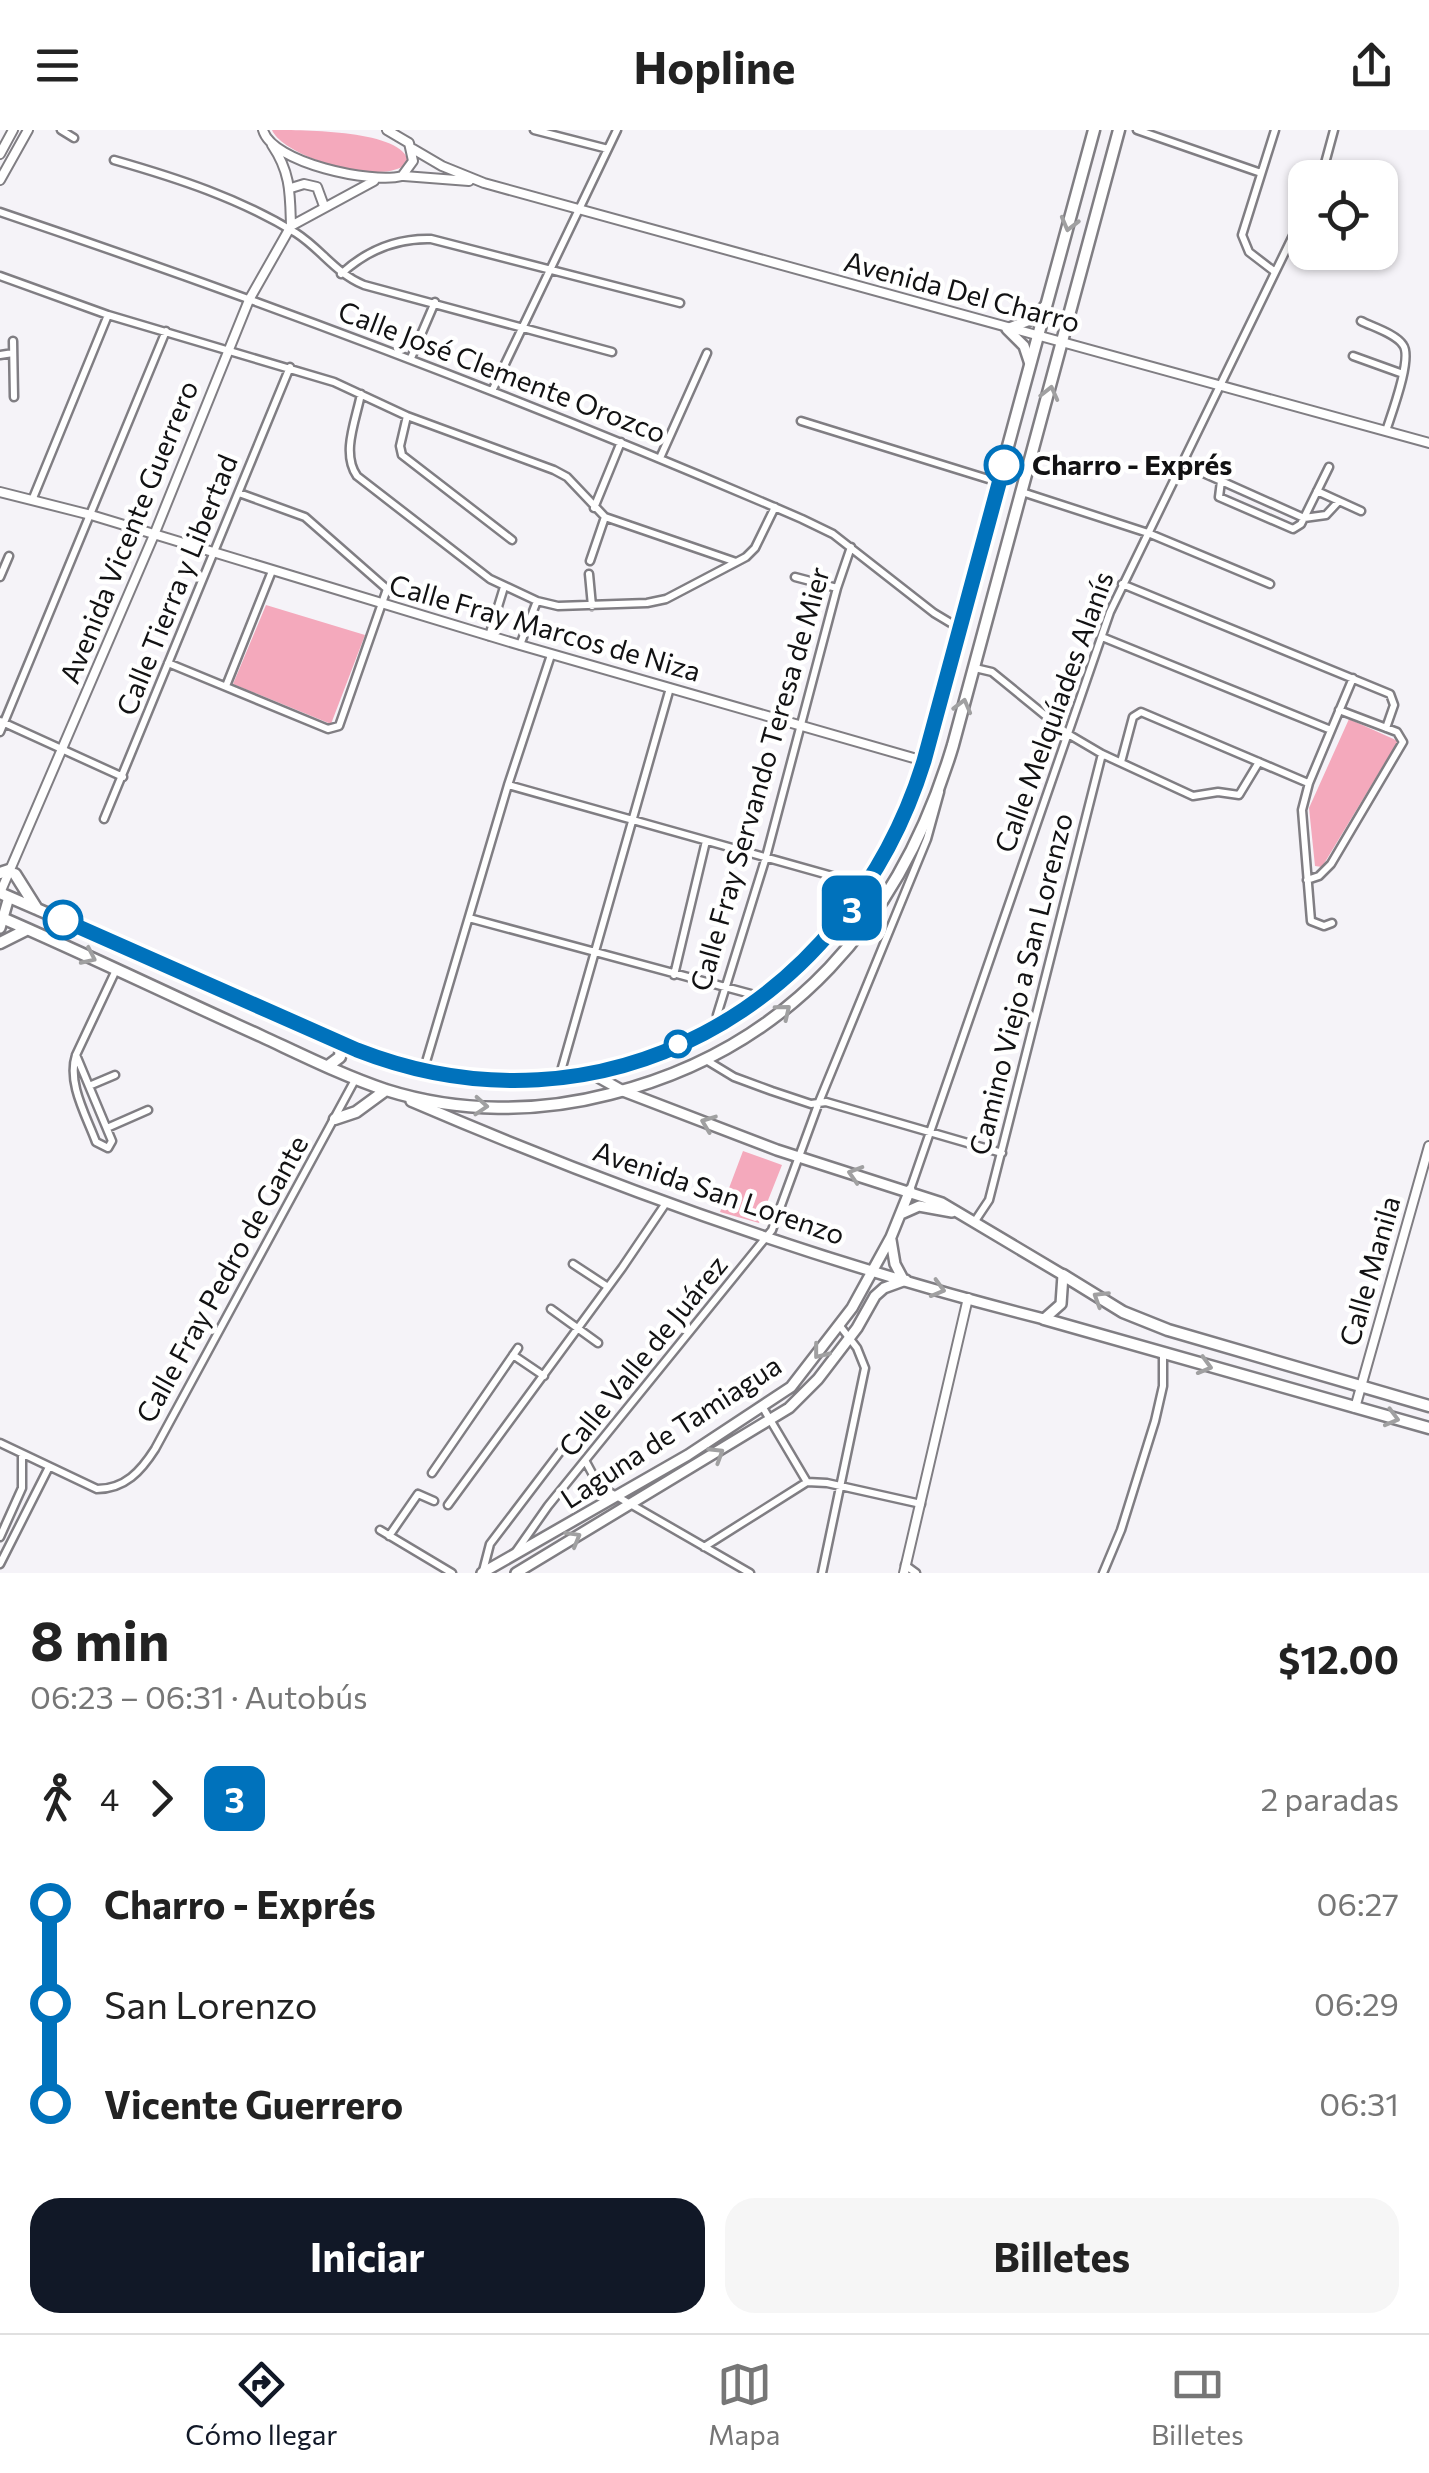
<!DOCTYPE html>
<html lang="es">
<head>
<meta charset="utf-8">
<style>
	:root { --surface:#fff; --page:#f6f6f6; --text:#222; --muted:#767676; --line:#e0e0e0; --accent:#111827 }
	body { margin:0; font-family:Commissioner,sans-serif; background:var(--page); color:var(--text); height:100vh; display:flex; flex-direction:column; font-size:38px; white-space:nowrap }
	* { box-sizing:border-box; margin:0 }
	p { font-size:32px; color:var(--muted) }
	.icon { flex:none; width:55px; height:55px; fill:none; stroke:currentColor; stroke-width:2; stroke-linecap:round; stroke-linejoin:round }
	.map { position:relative; height:1443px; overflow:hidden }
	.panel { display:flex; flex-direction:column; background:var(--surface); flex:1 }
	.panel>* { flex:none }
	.badge { padding:0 20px; border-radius:15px; font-size:35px; line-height:65px }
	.tools { position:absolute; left:1288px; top:30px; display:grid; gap:20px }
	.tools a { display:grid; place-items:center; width:110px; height:110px; border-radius:20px; background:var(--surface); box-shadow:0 2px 8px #0004; font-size:50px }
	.map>.badge { position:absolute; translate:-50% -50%; box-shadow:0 0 0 5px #fff }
	.legs { display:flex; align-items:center; gap:15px; height:110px; padding:0 30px; font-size:32px }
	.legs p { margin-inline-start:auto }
	.summary { display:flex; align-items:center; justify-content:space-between; height:170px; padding:0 30px }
	h1 { font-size:55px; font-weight:700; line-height:75px }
	.cta { display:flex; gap:20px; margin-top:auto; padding:20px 30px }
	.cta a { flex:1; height:115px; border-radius:30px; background:var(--accent); color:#fff; font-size:40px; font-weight:700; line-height:115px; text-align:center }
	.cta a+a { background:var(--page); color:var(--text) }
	ul { padding:0 30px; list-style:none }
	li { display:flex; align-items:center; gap:35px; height:100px; font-size:38px }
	li i { display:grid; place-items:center; width:15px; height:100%; margin:0 12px; background:currentColor }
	li i::after { content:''; width:25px; height:25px; margin:-12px; border:8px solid; border-radius:50%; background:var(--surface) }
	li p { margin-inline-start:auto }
	li:first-child i { background:linear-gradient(#0000 50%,currentColor 0) }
	li:last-child i { background:linear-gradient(currentColor 50%,#0000 0) }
	header { display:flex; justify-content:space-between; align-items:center; height:130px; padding:0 30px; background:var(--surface); font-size:45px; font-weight:700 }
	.dock { display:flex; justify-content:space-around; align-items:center; height:140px; border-top:2px solid var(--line); background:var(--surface); font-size:28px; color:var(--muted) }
	.dock a { display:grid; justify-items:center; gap:5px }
	.dock .current { color:var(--accent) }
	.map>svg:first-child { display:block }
</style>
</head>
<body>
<header><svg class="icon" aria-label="menu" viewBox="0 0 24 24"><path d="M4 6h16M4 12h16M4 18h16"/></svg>Hopline<svg class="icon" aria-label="share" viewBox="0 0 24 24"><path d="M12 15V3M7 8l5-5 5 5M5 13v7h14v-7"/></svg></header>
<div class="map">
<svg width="1429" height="1443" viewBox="0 0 1429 1443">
	<rect width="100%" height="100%" fill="#f5f3f8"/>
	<path fill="#f4a9bc" d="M272,0C303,0 405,0 408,32C387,58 284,28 272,0Z
		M266,475L365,505L331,594L233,554Z
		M1349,589L1398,611L1322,737L1315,736L1309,678Z
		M743,1021L782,1035L759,1093L720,1082Z"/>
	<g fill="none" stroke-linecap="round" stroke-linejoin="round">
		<g stroke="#807e83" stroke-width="11">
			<path id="minor" d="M61,0L74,8
				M534,0L608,19
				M1137,0L1261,43
				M114,30C177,48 239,68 296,103C321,119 335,143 364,155L612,222
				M1321,48L1334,0
				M0,82C272,174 539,275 802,389L833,404L934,483L959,498
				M1275,142L1249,122L1242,105L1275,0
				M341,144C367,120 396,108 431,109L680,173
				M0,146L108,185L334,252L407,286L554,340L567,347L605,387L736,432
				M1361,191C1373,197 1396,204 1403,215C1413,228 1391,285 1386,301
				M13,211L14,267
				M0,225L13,223
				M1353,226L1403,244
				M411,228L435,172
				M493,259L617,0
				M361,264C356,290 341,323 357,346L490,449L537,471L558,476L647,473L666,469L746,427L755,418L775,377
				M407,286L400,316L402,325L512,410
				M801,291L998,352
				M660,328L707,223
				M1181,333L1304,388L1326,385L1339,371
				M1221,351L1219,367L1293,399L1301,394L1329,337
				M1317,361L1361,381
				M1022,362L1148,403L1270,454
				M33,368L108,185
				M594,378L621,312
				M590,431L605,387
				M589,444L592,476
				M0,447L9,426
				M795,447L837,458
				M1122,454L1390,564L1394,575L1386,598
				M489,506L504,457
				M1102,507L1331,600
				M520,515L537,471
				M168,533L328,599L339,596L387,459L305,387L239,363
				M975,538L992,542L1068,604L1102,624L1193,666L1218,662L1239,665L1259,632
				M226,556L272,441
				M0,591L123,647
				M0,602L166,201
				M1121,632L1133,587L1141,582L1308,653
				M508,655L857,753L865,758
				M104,689L290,237
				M1307,750L1319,746L1331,734L1403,612L1397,602L1339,580
				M469,788L751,864L755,869
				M1332,793L1324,796L1311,791L1302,680L1309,653L1353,548
				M674,845L706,711
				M719,893L717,885L766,727L837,458L851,417
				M76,925L112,1011L108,1018L96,1012C86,985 67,953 76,925L116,840
				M706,930L734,947L772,961L811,974L826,972L1002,1023
				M423,942L508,655L551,525
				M559,948L670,558
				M89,956L115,945
				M107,998L148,980
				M910,1060L1110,482L1305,81
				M975,1091L989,1070L1102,624
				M573,1134L608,1157
				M551,1179L598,1213
				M513,1225L544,1246
				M762,1276L807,1352
				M0,1313L97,1359C125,1359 141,1341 155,1319L356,948
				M586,1332L599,1356L750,1443
				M432,1343L518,1218
				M807,1352L827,1353L921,1374
				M448,1375L622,1138L666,1073
				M380,1400L452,1443
				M389,1406L418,1364L434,1371
				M0,1407L22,1358V1326
				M704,1417L807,1352
				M515,1423L548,1376L772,1100L819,972L927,709L940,662
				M0,1434L49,1337
				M905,1435L916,1443
				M483,1441L490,1414L560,1322
				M822,1443L865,1238L857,1218L840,1196
				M1103,1443L1121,1400L1155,1291L1163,1256V1224"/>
		</g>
		<g stroke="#807e83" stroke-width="12">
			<path id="tertiary" d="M263,0C272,33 372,54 402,46L413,31L409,13L387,0
				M272,15C291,43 290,64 291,96
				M413,19L442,36L484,53L1429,313
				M0,24L13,0
				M404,46L469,51
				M0,50L28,0
				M291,58L304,54L317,57L324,76
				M291,96L374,51
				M0,362L91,385L520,515L924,631
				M0,763L154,405L249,170L291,96
				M1355,1278L1429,1016
				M904,1443L968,1168"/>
		</g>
		<g stroke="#807e83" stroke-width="14">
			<path id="secondary" d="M1030,234L1024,216L1007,199L1030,190L1046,175
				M0,798L9,767
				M411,971C616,1059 828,1135 1044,1189L1061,1174L1063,1145L942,1073L777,1020L623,961L591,943
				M901,1084L919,1076L952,1082
				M891,1110L895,1134L903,1149
				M482,1443L688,1325L791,1257L852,1178L891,1107L910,1060
				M516,1443L789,1278L818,1249L857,1198L875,1166L884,1158L906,1150"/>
		</g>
		<g stroke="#807e83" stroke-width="15">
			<path id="primary" d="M0,743L9,740
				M15,744L37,779
				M0,763C81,798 162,833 243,870C302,896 362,929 425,943C633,990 833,859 912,669L1094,0
				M0,787C88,825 174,867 261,906C302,925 344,946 386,960C459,983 537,983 610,964C790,919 901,789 953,615L1119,0
				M0,813L26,800
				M328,936L340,927L341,913
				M335,989L356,982L386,960
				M1063,1145L1123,1182L1168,1200L1429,1276
				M1044,1189L1429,1298"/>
		</g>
		<use href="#minor" stroke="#fff" stroke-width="6"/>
		<use href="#tertiary" stroke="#fff" stroke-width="8"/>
		<use href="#secondary" stroke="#fff" stroke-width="9"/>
		<use href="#primary" stroke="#fff" stroke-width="10"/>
	</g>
	<defs><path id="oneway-chevron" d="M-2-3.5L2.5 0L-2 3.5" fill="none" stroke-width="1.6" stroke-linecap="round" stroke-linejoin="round" transform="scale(2.5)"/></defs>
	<g stroke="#a0a0a1">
		<use href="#oneway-chevron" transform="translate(1069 94) rotate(105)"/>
		<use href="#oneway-chevron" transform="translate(1050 263) rotate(-76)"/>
		<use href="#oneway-chevron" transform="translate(963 576) rotate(-75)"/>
		<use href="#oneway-chevron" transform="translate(89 827) rotate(25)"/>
		<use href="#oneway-chevron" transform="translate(784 881) rotate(-39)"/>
		<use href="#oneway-chevron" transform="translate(481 976) rotate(4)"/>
		<use href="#oneway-chevron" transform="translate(708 993) rotate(-159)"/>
		<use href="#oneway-chevron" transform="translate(855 1044) rotate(-163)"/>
		<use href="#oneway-chevron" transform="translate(938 1159) rotate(16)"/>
		<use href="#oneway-chevron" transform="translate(1100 1168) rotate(-148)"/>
		<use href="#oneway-chevron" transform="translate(820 1222) rotate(128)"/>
		<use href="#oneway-chevron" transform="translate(1205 1236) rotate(16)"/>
		<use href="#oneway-chevron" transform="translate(1392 1288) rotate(15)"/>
		<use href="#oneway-chevron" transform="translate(717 1324) rotate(-32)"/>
		<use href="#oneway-chevron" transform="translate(574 1408) rotate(-30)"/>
	</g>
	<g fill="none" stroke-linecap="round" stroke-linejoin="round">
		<g stroke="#fff" stroke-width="22">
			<path id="line-1" d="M63,790L357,920C602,1016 848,876 924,631L1004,335"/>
		</g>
		<use href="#line-1" stroke="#0072bc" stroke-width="15"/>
	</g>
	<g fill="#fff" stroke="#0072bc" stroke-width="5">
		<circle cx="1004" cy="335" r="18"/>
		<circle cx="63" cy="790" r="18"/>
		<circle cx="678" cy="914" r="12"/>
	</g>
	<g text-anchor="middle" stroke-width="9" stroke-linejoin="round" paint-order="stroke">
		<g font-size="28" fill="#121213" stroke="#fff">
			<text transform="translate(962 162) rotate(15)" y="10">Avenida Del Charro</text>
			<text transform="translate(502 242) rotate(21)" y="10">Calle José Clemente Orozco</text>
			<text transform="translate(129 402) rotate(-68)" y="10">Avenida Vicente Guerrero</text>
			<text transform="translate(177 455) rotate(-68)" y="10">Calle Tierra y Libertad</text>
			<text transform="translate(545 498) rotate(16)" y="10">Calle Fray Marcos de Niza</text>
			<text transform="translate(1054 582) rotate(-70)" y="10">Calle Melquíades Alanís</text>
			<text transform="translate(760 649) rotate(-74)" y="10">Calle Fray Servando Teresa de Mier</text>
			<text transform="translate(1021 854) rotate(-76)" y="10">Camino Viejo a San Lorenzo</text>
			<text transform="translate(719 1063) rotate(19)" y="10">Avenida San Lorenzo</text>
			<text transform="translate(1370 1141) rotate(-74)" y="10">Calle Manila</text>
			<text transform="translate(222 1149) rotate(-61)" y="10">Calle Fray Pedro de Gante</text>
			<text transform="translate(643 1226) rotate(-51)" y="10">Calle Valle de Juárez</text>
			<text transform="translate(671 1302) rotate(-33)" y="10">Laguna de Tamiagua</text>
		</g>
		<g font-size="28" font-weight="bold" fill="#121213" stroke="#fff" text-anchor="start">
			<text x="1032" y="345">Charro - Exprés</text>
		</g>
	</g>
</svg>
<div class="tools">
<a><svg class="icon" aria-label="locate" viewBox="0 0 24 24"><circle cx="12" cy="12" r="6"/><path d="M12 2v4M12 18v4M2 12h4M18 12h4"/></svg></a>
</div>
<b class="badge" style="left:852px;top:778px;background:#0072bc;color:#fff">3</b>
</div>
<section class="panel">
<div class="summary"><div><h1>8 min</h1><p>06:23 – 06:31 · Autobús</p></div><b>$12.00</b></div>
<div class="legs"><svg class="icon" aria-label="walk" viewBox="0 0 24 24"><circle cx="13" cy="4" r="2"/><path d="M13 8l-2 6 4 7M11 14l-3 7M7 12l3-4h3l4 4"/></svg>4<svg class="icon" aria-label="forward" viewBox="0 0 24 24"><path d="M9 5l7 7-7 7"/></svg><b class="badge" style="background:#0072bc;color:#fff">3</b><p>2 paradas</p></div>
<ul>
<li><i style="color:#0072bc"></i><b>Charro - Exprés</b><p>06:27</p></li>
<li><i style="color:#0072bc"></i><span>San Lorenzo</span><p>06:29</p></li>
<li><i style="color:#0072bc"></i><b>Vicente Guerrero</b><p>06:31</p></li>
</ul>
<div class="cta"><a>Iniciar</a><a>Billetes</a></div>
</section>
<nav class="dock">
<a class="current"><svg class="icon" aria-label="directions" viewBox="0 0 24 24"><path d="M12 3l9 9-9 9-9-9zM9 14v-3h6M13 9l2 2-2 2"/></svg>Cómo llegar</a>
<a><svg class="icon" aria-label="map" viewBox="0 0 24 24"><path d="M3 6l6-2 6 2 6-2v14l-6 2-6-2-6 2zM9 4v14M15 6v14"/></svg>Mapa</a>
<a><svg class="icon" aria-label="tickets" viewBox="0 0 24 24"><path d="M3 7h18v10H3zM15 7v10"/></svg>Billetes</a>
</nav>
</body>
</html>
